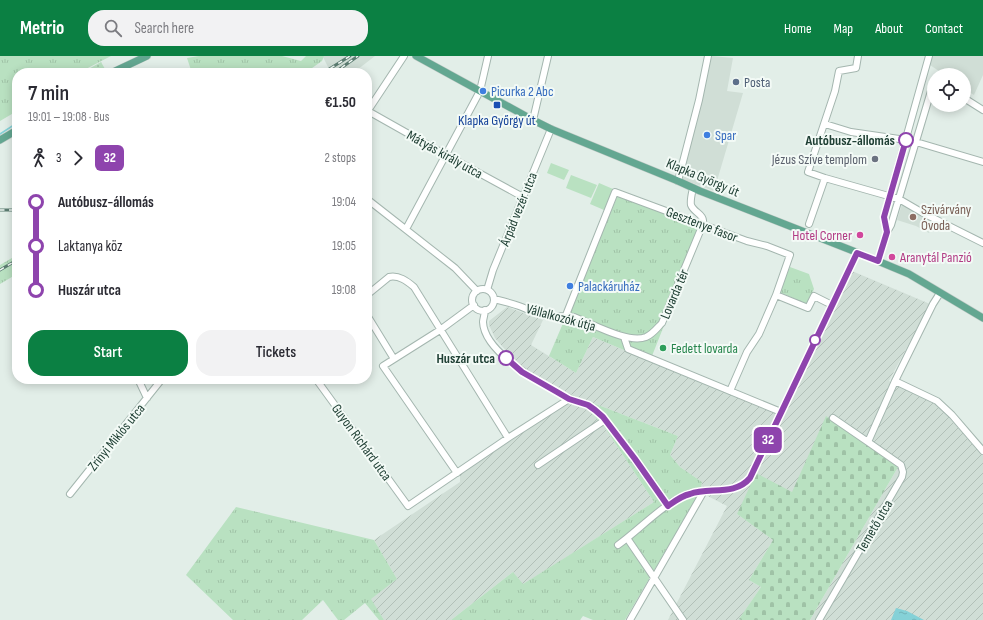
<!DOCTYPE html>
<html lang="en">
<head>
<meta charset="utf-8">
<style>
	:root { --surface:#fff; --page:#f2f2f3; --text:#2b2b33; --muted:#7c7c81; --accent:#0b8043 }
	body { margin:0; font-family:"Sofia Sans Condensed",sans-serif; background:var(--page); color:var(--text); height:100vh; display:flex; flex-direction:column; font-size:15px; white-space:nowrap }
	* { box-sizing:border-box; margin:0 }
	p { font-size:13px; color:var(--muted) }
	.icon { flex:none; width:22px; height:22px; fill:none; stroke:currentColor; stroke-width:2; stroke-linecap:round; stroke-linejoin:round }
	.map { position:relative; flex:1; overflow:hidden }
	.panel { position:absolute; left:12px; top:12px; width:360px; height:316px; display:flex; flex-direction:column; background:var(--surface); border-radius:16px; box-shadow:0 2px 10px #0003 }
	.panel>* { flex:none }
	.badge { padding:0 8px; border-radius:6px; font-size:14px; line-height:26px }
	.tools { position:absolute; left:927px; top:12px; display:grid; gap:8px }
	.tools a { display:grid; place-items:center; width:44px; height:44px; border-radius:50%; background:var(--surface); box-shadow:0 2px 10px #0003; font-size:20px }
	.map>.badge { position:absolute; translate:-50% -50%; box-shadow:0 0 0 2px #fff }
	.legs { display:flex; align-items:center; gap:6px; height:44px; padding:0 16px; font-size:13px }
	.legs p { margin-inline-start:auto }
	.head { display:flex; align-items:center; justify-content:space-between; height:68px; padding:0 16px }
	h1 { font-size:22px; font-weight:600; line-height:30px }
	.button { display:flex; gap:8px; margin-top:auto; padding:8px 16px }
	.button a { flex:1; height:46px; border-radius:16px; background:var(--accent); color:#fff; font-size:16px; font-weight:600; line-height:46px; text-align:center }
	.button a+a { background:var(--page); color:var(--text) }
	ul { padding:0 16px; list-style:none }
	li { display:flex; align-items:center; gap:14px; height:44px; font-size:15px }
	li i { display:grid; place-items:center; width:6px; height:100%; margin:0 5px; background:currentColor }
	li i::after { content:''; width:10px; height:10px; margin:-5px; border:3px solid; border-radius:50%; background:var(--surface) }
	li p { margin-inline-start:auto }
	li:first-child i { background:linear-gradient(#0000 50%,currentColor 0) }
	li:last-child i { background:linear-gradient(currentColor 50%,#0000 0) }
	header { display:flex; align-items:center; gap:24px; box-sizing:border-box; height:56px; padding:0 20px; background:var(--accent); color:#fff }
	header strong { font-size:19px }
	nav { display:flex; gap:22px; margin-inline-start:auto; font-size:14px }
	.search { width:280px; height:36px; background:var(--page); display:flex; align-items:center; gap:10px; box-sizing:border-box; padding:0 14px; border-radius:16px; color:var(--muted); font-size:15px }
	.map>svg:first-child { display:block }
</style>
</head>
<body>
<header>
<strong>Metrio</strong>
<div class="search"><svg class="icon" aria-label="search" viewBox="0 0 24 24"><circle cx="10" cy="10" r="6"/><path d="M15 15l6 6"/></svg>Search here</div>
<nav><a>Home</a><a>Map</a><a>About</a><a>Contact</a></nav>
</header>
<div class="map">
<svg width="983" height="564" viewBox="0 0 983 564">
	<defs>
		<pattern id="industrial-furrows" width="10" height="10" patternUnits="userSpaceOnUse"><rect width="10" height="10" fill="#d0ded6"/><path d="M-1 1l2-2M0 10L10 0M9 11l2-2" fill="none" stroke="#b2c0b8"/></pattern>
		<pattern id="grass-tufts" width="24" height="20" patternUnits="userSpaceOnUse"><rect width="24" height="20" fill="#b9e1c1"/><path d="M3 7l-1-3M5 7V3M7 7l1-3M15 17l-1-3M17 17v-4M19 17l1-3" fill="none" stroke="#9fc2a6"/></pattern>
		<pattern id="cemetery-stones" width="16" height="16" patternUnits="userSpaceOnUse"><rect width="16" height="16" fill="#b9e1c1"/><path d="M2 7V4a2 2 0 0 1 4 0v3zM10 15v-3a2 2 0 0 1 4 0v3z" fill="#9fc2a6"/></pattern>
		<pattern id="garden-dots" width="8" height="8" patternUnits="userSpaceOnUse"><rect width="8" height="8" fill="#b9e1c1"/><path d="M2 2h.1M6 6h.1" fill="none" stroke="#9fc2a6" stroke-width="1.8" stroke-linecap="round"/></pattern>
		<pattern id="water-ripples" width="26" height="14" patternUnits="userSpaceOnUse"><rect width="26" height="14" fill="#85d1d7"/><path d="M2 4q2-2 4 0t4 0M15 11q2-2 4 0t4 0" fill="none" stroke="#73b4b9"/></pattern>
	</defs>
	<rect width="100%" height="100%" fill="#e2eee8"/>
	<path fill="#d0ded6" d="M324,0H375L353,17H331L323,1Z
		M712,0L733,2L727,35L743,37L714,135L682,123Z
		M932,0H983V19L974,39L964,33V19H945L930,9Z
		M902,148L935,165L929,177L916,170L897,164Z"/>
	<path fill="url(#industrial-furrows)" d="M852,215L930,248L889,325L939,350L983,400V564H810L898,411L792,436L737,458L773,484L749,524L761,531L740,562L741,564H668L727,450L700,436L702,426L680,411L670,399L678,380L570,338L522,311L515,305L495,282L489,269V265L507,251L543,264L531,289L576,317L593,281L783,361Z
		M567,346L584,349L605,372L654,446L522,529L513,516L451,564H384L370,543L397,523L374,484L460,426V419Z"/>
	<path fill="url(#grass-tufts)" d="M0,0H111L84,14V17H17V55L0,65Z
		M199,0H282L301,5L306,0H324L322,5L305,17H192L187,2Z
		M618,139L703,171L650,305L593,281L576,317L549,300Z
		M17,199V218L0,228V209Z
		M790,211L809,218L814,233L807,248L779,236Z
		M570,338L678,380L670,399L680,411L702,426L700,436L625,564H593L583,560L580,564H451L513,516L523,528L654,446L605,372L584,349L567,346Z
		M236,451L374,484L397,523L371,543L384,564H379L365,547L344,564H338L323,544L302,564H233L186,519Z"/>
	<path fill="url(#cemetery-stones)" d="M826,360L864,385L898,411L810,564H741L739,563L761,531L749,524L773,484L737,458L756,417L792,436Z"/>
	<path fill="url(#garden-dots)" d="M101,6L105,13L98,17H87L85,15Z"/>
	<path fill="#b9e1c1" d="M551,107L569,114L564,124L547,117Z
		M571,119L597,129L591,142L566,132Z
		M599,127L613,133L604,154L590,148Z"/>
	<path fill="url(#water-ripples)" d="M896,552L907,555L924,564H891Z"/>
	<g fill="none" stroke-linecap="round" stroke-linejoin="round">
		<path stroke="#85d1d7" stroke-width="1.5" d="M0,78L17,67"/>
		<g stroke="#a4b6af" stroke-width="8">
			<path id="minor" d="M858,0L856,12L839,15L835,35L808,116L825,122L899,143L923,157L983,187
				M964,42L983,54
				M368,55L446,99L523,141
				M367,56L404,0
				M533,64L548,0
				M825,68L851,76L906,84
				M916,86L983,106
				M678,125L699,44L708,0
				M367,143L455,212L477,235
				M809,168L825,122
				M406,173L480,35L488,0
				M887,176L884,161L929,0
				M878,205L887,176L891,169L934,25
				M472 244a11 11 0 1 1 22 0a11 11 0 1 1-22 0Z
				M487,234L493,214L551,73
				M367,239L389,221C399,219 407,225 414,231L508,382
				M776,239L808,252L814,240L832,249
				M494,243C502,245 511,247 519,250C527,253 535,257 543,259C554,262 564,259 574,261C593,268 628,288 646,281C653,278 657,272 662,267L703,168C705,158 694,157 691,149C690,144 692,137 693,132
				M485,254C485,258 483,263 483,266C484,297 543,329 567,341C577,347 588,347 597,355C606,363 612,374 620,383C636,405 652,428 668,450
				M367,259L394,303
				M566,259L615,136L747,185L767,190L790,199L776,239L759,278L747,296L730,335
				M624,281L628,293L781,356
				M138,323L147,342
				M316,323L408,450L508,382L569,343
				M895,325L937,345L952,359L983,395
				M833,362L868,386
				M538,409L605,364
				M457,417L383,310L440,274L474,249
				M70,438L162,323
				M627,482L683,564
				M618,489C639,474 665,446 688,438C708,431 735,440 750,422L857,197
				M630,564L704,435
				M819,564L902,421L903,416L901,409L868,386L895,325L933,248L940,237"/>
		</g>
		<g stroke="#c1cac6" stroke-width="8">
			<path id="major" d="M416,0L533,64L551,73L678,125L700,135L861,198L909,218L983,262
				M111,17L147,0
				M0,84L17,74"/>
		</g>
		<use href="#minor" stroke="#fff" stroke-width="6"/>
		<use href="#major" stroke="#63a791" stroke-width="7"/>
		<g stroke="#5b7c71" stroke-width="3">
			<path id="rail" d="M323,17L350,0
				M334,17L358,0
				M0,154H17
				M0,214L17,204"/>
		</g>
		<use href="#rail" stroke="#f3faf6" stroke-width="1.5" stroke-dasharray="4.5" stroke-linecap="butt"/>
	</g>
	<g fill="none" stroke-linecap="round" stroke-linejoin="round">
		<g stroke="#fff" stroke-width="9">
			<path id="line-1" d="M506,302L522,316L557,336L569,343L588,349L595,354L603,361L635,403L668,450C675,445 681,440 690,438C709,431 735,440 750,422L857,197L878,205L887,176L884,161L906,84"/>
		</g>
		<use href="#line-1" stroke="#8e44ad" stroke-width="6"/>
	</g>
	<circle fill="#5c6f8a" stroke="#f3faf6" stroke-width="1.5" cx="736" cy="26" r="4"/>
	<g fill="#3f7fe0" stroke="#f3faf6" stroke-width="1.5">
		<circle cx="483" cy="35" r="4"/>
		<circle cx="707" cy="79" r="4"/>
		<circle cx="570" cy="230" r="4"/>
	</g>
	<rect fill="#1a4fb4" stroke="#f3faf6" stroke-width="1.5" x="493" y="45" width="8" height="8" rx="2"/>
	<g fill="#fff" stroke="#8e44ad" stroke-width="2">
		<circle cx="906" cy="84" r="7"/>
		<circle cx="815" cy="284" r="5"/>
		<circle cx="506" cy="302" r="7"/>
	</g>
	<circle fill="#6b7280" stroke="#f3faf6" stroke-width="1.5" cx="875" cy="103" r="4"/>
	<circle fill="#8d6e63" stroke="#f3faf6" stroke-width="1.5" cx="913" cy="161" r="4"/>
	<g fill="#d1479c" stroke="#f3faf6" stroke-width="1.5">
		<circle cx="860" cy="179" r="4"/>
		<circle cx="892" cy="201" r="4"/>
	</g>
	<circle fill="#2e9e5b" stroke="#f3faf6" stroke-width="1.5" cx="663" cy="292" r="4"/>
	<g text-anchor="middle" stroke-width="4" stroke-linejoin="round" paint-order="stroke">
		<g font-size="14" fill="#4e5e75" stroke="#f3faf6" text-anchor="start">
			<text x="744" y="31">Posta</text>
		</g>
		<g font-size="14" fill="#366cbe" stroke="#f3faf6" text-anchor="start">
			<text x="491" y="40">Picurka 2 Abc</text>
			<text x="715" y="84">Spar</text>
			<text x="578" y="235">Palackáruház</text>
		</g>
		<g font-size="14" fill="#164399" stroke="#f3faf6">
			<text x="497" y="69">Klapka Győrgy út</text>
		</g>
		<g font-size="14" font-weight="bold" fill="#204035" stroke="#f3faf6" text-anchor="end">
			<text x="895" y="89">Autóbusz-állomás</text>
			<text x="495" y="307">Huszár utca</text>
		</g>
		<g font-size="14" fill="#204035" stroke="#f3faf6">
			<text transform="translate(445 98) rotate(29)" y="5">Mátyás király utca</text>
			<text transform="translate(703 121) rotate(23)" y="5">Klapka György út</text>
			<text transform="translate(518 153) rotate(-68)" y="5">Árpád vezér utca</text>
			<text transform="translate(702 168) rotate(21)" y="5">Gesztenye fasor</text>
			<text transform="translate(674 238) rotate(-67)" y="5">Lovarda tér</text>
			<text transform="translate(561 261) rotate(15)" y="5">Vállalkozók útja</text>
			<text transform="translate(116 381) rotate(-51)" y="5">Zrínyi Miklós utca</text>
			<text transform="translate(362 386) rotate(54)" y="5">Guyon Richárd utca</text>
			<text transform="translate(874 470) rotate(-60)" y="5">Temető utca</text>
		</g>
		<g font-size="14" fill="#5b616d" stroke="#f3faf6" text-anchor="end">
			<text x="867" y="108">Jézus Szíve templom</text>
		</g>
		<g font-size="14" fill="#785e54" stroke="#f3faf6" text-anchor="start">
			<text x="921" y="158">Szivárvány<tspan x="921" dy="16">Óvoda</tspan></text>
		</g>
		<g font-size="14" fill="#b23c85" stroke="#f3faf6" text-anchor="end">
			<text x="852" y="184">Hotel Corner</text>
			<text x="900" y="206" text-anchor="start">Aranytál Panzió</text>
		</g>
		<g font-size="14" fill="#27864d" stroke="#f3faf6" text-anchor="start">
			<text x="671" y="297">Fedett lovarda</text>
		</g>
	</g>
</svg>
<div class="tools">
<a><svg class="icon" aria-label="locate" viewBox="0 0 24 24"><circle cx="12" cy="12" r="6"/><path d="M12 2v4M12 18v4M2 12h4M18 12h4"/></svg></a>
</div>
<b class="badge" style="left:768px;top:384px;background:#8e44ad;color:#fff">32</b>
<section class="panel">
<div class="head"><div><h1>7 min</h1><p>19:01 – 19:08 · Bus</p></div><b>€1.50</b></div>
<div class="legs"><svg class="icon" aria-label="walk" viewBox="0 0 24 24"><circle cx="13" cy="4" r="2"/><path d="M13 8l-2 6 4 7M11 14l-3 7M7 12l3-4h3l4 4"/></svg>3<svg class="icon" aria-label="forward" viewBox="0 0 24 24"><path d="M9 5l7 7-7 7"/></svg><b class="badge" style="background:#8e44ad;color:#fff">32</b><p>2 stops</p></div>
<ul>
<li><i style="color:#8e44ad"></i><b>Autóbusz-állomás</b><p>19:04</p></li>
<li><i style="color:#8e44ad"></i><span>Laktanya köz</span><p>19:05</p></li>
<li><i style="color:#8e44ad"></i><b>Huszár utca</b><p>19:08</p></li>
</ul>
<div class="button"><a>Start</a><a>Tickets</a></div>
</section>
</div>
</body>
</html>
